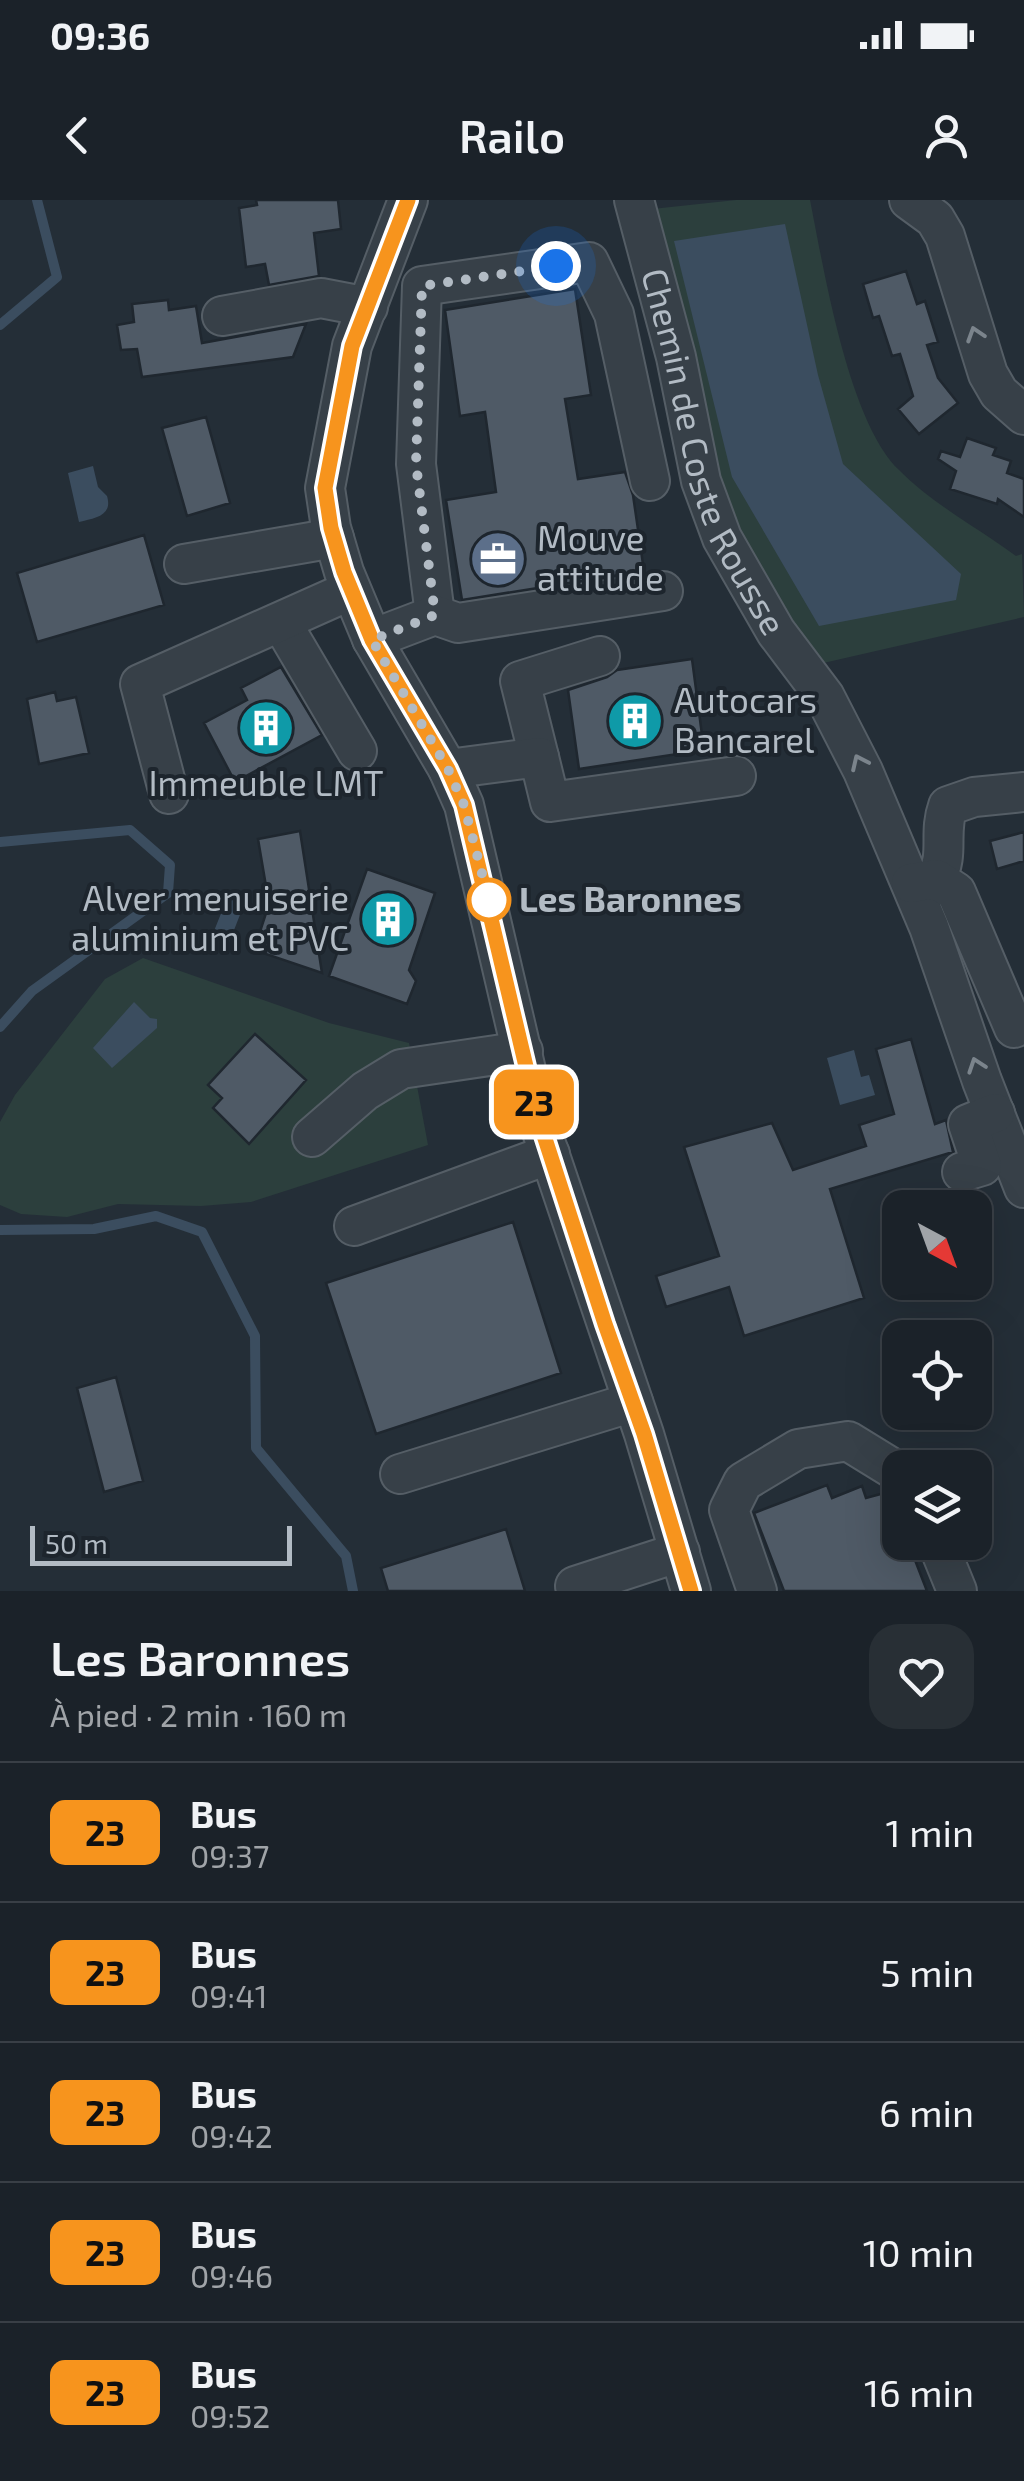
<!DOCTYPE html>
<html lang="fr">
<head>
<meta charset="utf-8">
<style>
	:root { --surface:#1b2229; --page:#282f35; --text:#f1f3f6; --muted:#a0a4a8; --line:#393f46 }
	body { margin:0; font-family:"Exo 2",sans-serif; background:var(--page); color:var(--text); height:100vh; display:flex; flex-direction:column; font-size:38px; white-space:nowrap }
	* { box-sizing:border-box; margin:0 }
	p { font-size:32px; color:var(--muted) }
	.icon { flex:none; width:55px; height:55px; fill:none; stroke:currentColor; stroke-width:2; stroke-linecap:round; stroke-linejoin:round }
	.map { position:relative; height:1391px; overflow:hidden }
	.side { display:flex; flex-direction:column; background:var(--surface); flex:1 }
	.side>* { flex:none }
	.badge { padding:0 20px; border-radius:15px; font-size:35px; line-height:65px }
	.needle { width:65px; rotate:139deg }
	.buttons { position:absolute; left:882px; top:990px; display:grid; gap:20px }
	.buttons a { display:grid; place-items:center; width:110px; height:110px; border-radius:20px; background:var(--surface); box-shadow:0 10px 40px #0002,0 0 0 2px var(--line); font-size:50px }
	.scale { position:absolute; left:30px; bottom:25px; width:262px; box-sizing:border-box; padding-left:10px; border:5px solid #b2bbc4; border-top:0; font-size:28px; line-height:35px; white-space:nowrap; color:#b2bbc4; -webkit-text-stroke:8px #1d252d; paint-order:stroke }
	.you { position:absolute; width:50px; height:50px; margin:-25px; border:8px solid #fff; border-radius:50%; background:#1a73e8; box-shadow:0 0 0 15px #1a73e833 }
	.map>.badge { position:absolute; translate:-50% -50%; box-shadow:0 0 0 5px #fff }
	.round { display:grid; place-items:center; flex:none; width:105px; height:105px; border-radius:30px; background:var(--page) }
	.headline { display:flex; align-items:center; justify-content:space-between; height:170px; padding:0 50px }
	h1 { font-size:48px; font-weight:600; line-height:75px }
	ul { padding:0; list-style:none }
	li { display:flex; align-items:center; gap:30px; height:140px; padding:0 50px; border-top:2px solid var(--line) }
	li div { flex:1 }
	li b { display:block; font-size:38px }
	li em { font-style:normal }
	li .badge { min-width:110px; font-weight:700; text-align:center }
	.status { display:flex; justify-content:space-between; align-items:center; height:70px; padding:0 50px; background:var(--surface); direction:ltr }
	.status svg { height:28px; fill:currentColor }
	header { display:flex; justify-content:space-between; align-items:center; height:130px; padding:0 50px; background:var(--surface); font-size:45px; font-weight:600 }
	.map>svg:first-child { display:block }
</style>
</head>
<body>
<div class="status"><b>09:36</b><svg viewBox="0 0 49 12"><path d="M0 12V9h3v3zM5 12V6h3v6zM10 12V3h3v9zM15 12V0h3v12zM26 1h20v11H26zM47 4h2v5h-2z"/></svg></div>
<header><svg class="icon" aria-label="back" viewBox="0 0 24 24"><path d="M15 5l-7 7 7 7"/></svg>Railo<svg class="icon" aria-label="person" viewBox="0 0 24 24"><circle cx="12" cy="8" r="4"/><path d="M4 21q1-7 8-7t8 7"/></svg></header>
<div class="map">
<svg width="1024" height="1391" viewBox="0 0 1024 1391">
	<rect width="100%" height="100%" fill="#242e37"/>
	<path fill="#2c3f3d" d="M736,0H810C824,70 848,219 898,269C931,303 978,328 1016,356L1022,354L1024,417L819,464L766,393L726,313L643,10Z
		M143,758L329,823L409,843L428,945L251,1002L201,1006L118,1004L67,1017L21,1014L0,1005V922L15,895L105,779Z"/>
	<path fill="#3b4d5f" d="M785,24L818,175L843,264L961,374L956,400L819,426L732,277L674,41Z
		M93,266L98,287L107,296C113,316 95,318 79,322L68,273Z
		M233,698L243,707L229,743L212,736L226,701L229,702Z
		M134,802L150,818L157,819V828L112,868L93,848Z
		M854,850L861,877L869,875L875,895L840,905L827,858Z"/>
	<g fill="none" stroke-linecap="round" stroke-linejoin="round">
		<path stroke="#3b4d5f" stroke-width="10" d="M0,125L57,77L37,0
			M0,642L130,630L170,665L168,693L32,791L0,827
			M0,1030L94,1029L156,1016L202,1032L255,1136L256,1248L346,1356L353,1391"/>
	</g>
	<path fill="#4f5a66" stroke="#1f272f" stroke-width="2.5" d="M256,0H338L341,29L314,33L319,76L269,85L265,64L246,67L239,8L257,5Z
		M906,71L917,104L925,101L938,142L927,145L938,178L958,203L919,234L898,209L913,196L900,154L892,156L879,116L873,118L863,84Z
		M575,89L591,195L565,199L578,279L625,272L633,295L644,371L462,400L446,300L496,292L485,212L460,216L445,110Z
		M168,100L169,110L196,106L202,143L306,124L293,157L142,177L137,149L121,150L117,125L134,122L132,104Z
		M206,217L230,303L187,316L162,228Z
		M967,238L996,248L993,255L1011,261L1007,273L1024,279V317L998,299L997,304L950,289L956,271L938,259L941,251L960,257Z
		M144,335L164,405L37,442L17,373Z
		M692,459L704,550L579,569L568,490L607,477L617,470Z
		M281,467L322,535L235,582L204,523L247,500L241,488Z
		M55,492L57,501L76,497L89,553L39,564L27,499Z
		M300,631L322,773L254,750L269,704L258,639Z
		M1024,632V661L997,669L990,641Z
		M367,669L435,693L409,770L416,781L407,804L329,776Z
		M255,834L306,880L249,944L213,908L222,898L208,885Z
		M911,839L935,924L946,920L953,952L830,989L864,1098L744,1136L729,1087L666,1107L656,1076L719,1056L684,947L772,923L793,970L866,946L859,925L894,914L876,849Z
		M513,1022L561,1173L376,1234L326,1083Z
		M116,1177L143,1281L104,1292L77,1188Z
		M827,1285L832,1298L862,1286L866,1298L888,1292L900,1323V1342H908L927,1391H784L754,1313Z
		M506,1329L525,1391H388L381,1368Z"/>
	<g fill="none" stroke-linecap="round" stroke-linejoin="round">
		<g stroke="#555e66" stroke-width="42">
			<g id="minor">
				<path d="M408,0L352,146L325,288L331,328L344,372L372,439L448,569L464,605L537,917L644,1234L691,1391"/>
				<path id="s1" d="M634,0L676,157L701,281L722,338L776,432L825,497L863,571L929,727L982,881L1024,988"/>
				<path d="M909,0L935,19L945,36L988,174L999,193L1024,215"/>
				<path d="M222,116L321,98L368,107"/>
				<path d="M184,364L334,338"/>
				<path d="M435,415L416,264L422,86L589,62L614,114L650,281"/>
				<path d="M281,422L357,551"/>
				<path d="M372,439L435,415L458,423L663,391"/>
				<path d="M539,557L520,481L600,456"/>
				<path d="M448,569L539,557L550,602L736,576"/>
				<path d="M169,594L140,484L351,390"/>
				<path d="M936,679C950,653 938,634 948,606L974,597L1024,592"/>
				<path d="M911,683L936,679L956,692L1014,828"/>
				<path d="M312,937L365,891L401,869L523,851"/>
				<path d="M962,972L982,966L968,924L995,913"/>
				<path d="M354,1026L550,954"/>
				<path d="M400,1274L633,1202"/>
				<path d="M937,1342L957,1391"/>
				<path d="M575,1386L680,1352"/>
				<path d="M757,1391L729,1310L743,1282L798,1249L848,1241L900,1273"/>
			</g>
		</g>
		<use href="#minor" stroke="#374048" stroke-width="38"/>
	</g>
	<defs><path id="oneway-chevron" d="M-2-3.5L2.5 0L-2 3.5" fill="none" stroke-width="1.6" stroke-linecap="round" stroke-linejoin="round" transform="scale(2.5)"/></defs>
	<g stroke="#7b848c">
		<use href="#oneway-chevron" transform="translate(975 134) rotate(-108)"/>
		<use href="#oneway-chevron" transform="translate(859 562) rotate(-115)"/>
		<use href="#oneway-chevron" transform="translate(976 865) rotate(-109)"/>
	</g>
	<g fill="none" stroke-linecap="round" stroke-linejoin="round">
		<g stroke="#fff" stroke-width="22">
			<path id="line" d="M408,0L352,146L325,288L331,328L344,372L372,440L448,569L464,605L538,917L605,1124L644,1234L691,1391"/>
		</g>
		<use href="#line" stroke="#f7941d" stroke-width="15"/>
		<path stroke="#b2bbc4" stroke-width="10" stroke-dasharray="0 18" d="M489,700L490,704L464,605L448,569L372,440L435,415L416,264L422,86L556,66"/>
	</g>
	<defs>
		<g id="office-disc" transform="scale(2.875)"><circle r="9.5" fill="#5c6f8a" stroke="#1d252d"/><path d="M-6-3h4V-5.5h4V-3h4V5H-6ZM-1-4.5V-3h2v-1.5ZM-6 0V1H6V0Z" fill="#fff"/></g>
		<g id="building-disc" transform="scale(2.875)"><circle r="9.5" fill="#0f9aa8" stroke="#1d252d"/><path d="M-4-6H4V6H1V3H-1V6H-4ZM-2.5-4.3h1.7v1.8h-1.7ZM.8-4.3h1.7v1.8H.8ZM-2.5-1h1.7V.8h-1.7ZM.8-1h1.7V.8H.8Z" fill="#fff"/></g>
	</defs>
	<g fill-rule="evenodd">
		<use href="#office-disc" x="498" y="359"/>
		<use href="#building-disc" x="635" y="521"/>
		<use href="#building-disc" x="266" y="528"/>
		<use href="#building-disc" x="388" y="719"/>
	</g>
	<circle fill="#fff" stroke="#f7941d" stroke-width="5" cx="489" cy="700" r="20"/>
	<g text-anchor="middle" stroke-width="8" stroke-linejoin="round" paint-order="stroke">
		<g font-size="35" fill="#b2bbc4" stroke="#1d252d">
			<text dy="12" stroke="none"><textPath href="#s1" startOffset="265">Chemin de Coste Rousse</textPath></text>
		</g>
		<g font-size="35" fill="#b2bbc4" stroke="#1d252d" text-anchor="start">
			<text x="537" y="351">Mouve<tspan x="537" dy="40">attitude</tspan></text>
			<text x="674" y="513">Autocars<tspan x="674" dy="40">Bancarel</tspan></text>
			<text x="266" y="596" text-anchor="middle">Immeuble LMT</text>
			<text x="349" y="711" text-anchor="end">Alver menuiserie<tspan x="349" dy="40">aluminium et PVC</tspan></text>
		</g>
		<g font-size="35" font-weight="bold" fill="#b2bbc4" stroke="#1d252d" text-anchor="start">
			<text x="519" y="712">Les Baronnes</text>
		</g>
	</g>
</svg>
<div class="buttons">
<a><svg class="needle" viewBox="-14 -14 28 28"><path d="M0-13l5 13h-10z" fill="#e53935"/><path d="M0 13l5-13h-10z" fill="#a0a4a8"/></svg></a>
<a><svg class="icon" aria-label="locate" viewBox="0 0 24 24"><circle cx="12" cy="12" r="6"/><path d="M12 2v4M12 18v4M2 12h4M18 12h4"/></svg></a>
<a><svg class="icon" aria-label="layers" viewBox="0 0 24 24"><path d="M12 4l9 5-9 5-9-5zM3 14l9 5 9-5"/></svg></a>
</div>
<div class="scale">50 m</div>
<div class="you" style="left:556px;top:66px"></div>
<b class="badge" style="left:534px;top:902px;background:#f7941d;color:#111">23</b>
</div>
<section class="side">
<div class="headline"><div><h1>Les Baronnes</h1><p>À pied · 2 min · 160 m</p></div><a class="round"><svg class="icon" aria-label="heart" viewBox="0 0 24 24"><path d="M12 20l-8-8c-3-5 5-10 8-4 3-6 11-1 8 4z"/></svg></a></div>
<ul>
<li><span class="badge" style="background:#f7941d;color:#111">23</span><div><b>Bus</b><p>09:37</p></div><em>1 min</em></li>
<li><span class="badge" style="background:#f7941d;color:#111">23</span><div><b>Bus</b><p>09:41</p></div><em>5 min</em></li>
<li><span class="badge" style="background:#f7941d;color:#111">23</span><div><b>Bus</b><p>09:42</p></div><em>6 min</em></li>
<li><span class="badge" style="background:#f7941d;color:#111">23</span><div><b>Bus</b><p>09:46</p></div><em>10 min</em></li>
<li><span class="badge" style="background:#f7941d;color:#111">23</span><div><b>Bus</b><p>09:52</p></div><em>16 min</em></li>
</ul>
</section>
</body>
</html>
